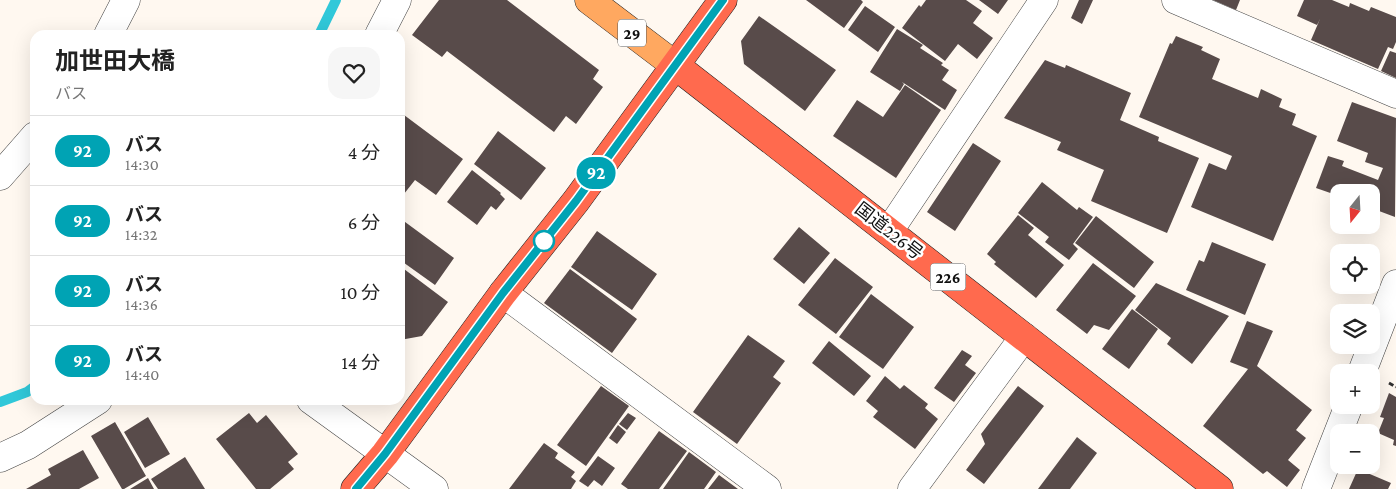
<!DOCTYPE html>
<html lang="ja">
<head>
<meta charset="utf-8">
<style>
	:root { --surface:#fff; --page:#f6f6f6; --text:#222; --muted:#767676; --line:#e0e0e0 }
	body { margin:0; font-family:"Crimson Pro","Noto Sans JP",serif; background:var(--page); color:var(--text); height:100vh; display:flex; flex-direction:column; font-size:19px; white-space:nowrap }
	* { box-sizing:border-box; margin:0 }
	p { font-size:16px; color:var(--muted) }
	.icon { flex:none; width:28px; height:28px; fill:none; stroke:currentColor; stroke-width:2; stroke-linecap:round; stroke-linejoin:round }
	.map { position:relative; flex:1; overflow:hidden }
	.drawer { position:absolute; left:30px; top:30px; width:375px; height:375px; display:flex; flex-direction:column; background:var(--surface); border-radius:15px; box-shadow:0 5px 20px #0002 }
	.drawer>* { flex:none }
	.badge { padding:0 10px; border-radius:16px; font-size:18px; line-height:32px }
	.needle { width:32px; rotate:198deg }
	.tools { position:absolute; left:1330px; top:184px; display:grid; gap:10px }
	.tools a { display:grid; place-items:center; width:50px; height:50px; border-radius:10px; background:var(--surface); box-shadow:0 5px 20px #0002; font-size:25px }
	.map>.badge { position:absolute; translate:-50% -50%; box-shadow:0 0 0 2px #fff }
	.round { display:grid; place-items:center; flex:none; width:52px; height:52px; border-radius:15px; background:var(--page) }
	.overview { display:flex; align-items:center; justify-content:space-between; height:85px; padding:0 25px }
	h1 { font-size:24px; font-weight:700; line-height:38px }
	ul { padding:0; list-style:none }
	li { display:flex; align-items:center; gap:15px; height:70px; padding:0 25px; border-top:1px solid var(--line) }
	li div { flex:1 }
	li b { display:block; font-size:19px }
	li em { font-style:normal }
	li .badge { min-width:55px; font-weight:700; text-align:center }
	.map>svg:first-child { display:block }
</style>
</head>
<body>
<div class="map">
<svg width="1396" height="489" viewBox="0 0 1396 489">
	<rect width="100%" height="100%" fill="#fff8f0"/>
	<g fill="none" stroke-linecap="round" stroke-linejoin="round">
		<path stroke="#31c8d9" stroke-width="10" d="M319,35L336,0
			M0,402L27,392L35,386"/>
	</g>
	<path fill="#584b4a" d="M439,0H507L599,70L593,79L603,87L576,124L566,116L554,132L447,51L442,57L412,35Z
		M806,0H861L863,2L844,28Z
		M926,0H966L982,11L973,23L993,38L977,59L958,44L945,61L902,28L919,5L921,7Z
		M979,0H1008L998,14Z
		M1079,0H1093L1082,24L1071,18Z
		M1213,0H1240L1236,10Z
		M1304,0H1332L1349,7L1350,3L1369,11L1371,7L1396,17V42L1393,49L1388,47L1378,69L1311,40L1320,19L1317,25L1297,16Z
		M865,6L895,27L878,52L848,30Z
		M759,16L836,70L805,111L744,64L741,41Z
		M897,29L923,45L920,48L943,63L941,65L949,70L942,80L957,90L945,110L902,82L904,84L900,91L870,72Z
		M1176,36L1203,47L1201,50L1220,59L1212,79L1258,98L1261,89L1282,99L1279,107L1296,114L1292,125L1317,136L1273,241L1191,207L1209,163L1226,170L1232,156L1139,117L1170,43L1172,44Z
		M1390,51L1396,53V78L1381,71Z
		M1045,60L1065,68L1066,65L1131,93L1120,120L1159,137L1158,141L1199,158L1167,233L1091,201L1104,170L1057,150L1061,142L1004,118Z
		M905,85L941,110L896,178L833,136L857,100L883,117Z
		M1352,102L1396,118L1395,217L1371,208V192H1339V196L1316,188L1328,156L1344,161L1342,166L1378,180L1383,168L1365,162L1368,153L1337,141Z
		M400,112L463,159L436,195L415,180L400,199Z
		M498,131L546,168L521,200L474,164Z
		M973,143L1001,161L955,231L927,212Z
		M472,170L501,193L500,194L505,199L496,210L491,206L477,225L447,202Z
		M1042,182L1077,210L1079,207L1093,217L1073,244L1078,249L1069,260L1045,242L1049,237L1018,213Z
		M1018,215L1034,228L1028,235L1064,265L1036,298L994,264L996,262L987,254Z
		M1096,216L1154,262L1134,288L1075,243Z
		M401,219L454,258L435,285L400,260Z
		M799,227L830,253L804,284L773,259Z
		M597,231L657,274L632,310L571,267Z
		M1212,242L1266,264L1245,315L1186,290L1199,260L1204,262Z
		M835,258L873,287L836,334L798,305Z
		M1093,263L1136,296L1109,330L1094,325L1087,334L1056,310Z
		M400,266L448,302L422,336L400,340Z
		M570,269L637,319L612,353L544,303Z
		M1156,283L1229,316L1192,364L1167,344L1171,338L1135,310Z
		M871,294L914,327L883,369L839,337Z
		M1132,309L1158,329L1129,369L1102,349Z
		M1247,321L1273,331L1257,366L1312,410L1296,430L1306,438L1288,460L1300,470L1287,487L1267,471L1263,474L1203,426L1248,369L1230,362Z
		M748,335L785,361L773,377L781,383L737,444L693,412Z
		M829,341L871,376L854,396L812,363Z
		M962,350L972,356L965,365L976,373L954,402L934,388Z
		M885,376L900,389L904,385L928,404L925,408L938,419L915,449L873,417L878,411L866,401Z
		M601,386L629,406L586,466L557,445Z
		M1018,386L1044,406L984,484L966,470L985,444L981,434Z
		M1389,393L1396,397V446L1393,445L1394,440L1378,433L1384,418L1380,417Z
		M249,413L257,423L266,415L298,454L288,462L294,469L270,489H256L216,439Z
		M628,413L636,418L627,430L619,424Z
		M148,417L170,454L145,468L124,432Z
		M115,422L146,476L124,489H122L91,436Z
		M618,425L626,432L617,444L609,438Z
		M659,431L687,451L659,489H628L621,484Z
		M1077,437L1097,453L1070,489H1038Z
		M544,443L558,453L555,458L575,472L571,477L576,481L571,489H509Z
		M83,450L99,478L79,489H26L51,475L48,469Z
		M689,452L716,472L704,489H663Z
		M598,456L615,468L602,486L594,480L588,487L579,481Z
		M185,457L205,489H158L151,479Z
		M1358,469L1391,483L1388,489H1349Z
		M719,475L738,489H708Z
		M148,478L154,489H130Z"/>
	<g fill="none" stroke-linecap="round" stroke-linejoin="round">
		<g stroke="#424242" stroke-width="29">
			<path id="minor" d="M1176,0L1396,94
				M108,35L126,0
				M379,35L397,0
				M0,176L35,136
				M889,231L1044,0
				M503,293L767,489
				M1362,372L1396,284
				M311,400L434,489
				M0,458L28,445L98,400
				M912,489L1024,337
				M1316,489L1349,405"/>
		</g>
		<g stroke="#202020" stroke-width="29">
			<path id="major" d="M589,0L676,66"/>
		</g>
		<g stroke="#202020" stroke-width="29">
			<path id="highway" d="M676,66L1219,489
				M355,489L385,454L503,293L576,201L723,0"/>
		</g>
		<path stroke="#313131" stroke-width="3" stroke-dasharray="5 2.5" stroke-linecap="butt" d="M1389,383L1396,387"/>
		<use href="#minor" stroke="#fff" stroke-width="28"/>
		<use href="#major" stroke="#ffa860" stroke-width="28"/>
		<use href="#highway" stroke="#ff6a4e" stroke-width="28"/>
	</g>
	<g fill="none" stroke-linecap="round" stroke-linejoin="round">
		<g stroke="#fff" stroke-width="11">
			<path id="line" d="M356,489L385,454L503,293L576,201L723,0"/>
		</g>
		<use href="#line" stroke="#00a3b4" stroke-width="8"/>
	</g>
	<circle fill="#fff" stroke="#00a3b4" stroke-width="2.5" cx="544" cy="241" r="10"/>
	<g text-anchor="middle" stroke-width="5" stroke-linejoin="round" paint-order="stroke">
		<g fill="#fff" stroke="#575757" stroke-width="1">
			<rect x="618" y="19.5" width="28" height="27" rx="4"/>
			<rect x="930.5" y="263.5" width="35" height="27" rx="4"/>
		</g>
		<g font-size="16" font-weight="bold" fill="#0f0f0f">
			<text x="632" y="39">29</text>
			<text x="948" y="283">226</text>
		</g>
		<g font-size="18" fill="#0f0f0f" stroke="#fff">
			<text transform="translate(889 231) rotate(38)" y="6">国道226号</text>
		</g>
	</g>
</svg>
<div class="tools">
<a><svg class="needle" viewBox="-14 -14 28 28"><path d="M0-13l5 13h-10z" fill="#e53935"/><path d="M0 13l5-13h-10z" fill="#767676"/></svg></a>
<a><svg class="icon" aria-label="locate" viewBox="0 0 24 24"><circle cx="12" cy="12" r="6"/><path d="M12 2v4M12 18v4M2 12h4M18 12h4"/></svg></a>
<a><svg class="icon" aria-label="layers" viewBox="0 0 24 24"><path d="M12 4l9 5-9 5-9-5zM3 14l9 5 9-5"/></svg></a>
<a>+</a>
<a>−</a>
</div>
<b class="badge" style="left:596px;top:173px;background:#00a3b4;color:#fff">92</b>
<section class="drawer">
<div class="overview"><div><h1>加世田大橋</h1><p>バス</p></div><a class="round"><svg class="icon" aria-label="heart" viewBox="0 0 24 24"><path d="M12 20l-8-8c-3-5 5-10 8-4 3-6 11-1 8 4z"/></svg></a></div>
<ul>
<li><span class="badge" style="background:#00a3b4;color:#fff">92</span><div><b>バス</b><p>14:30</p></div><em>4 分</em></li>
<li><span class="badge" style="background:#00a3b4;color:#fff">92</span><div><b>バス</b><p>14:32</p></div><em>6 分</em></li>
<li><span class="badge" style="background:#00a3b4;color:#fff">92</span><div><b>バス</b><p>14:36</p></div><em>10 分</em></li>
<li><span class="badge" style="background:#00a3b4;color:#fff">92</span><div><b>バス</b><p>14:40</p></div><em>14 分</em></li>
</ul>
</section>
</div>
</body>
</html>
